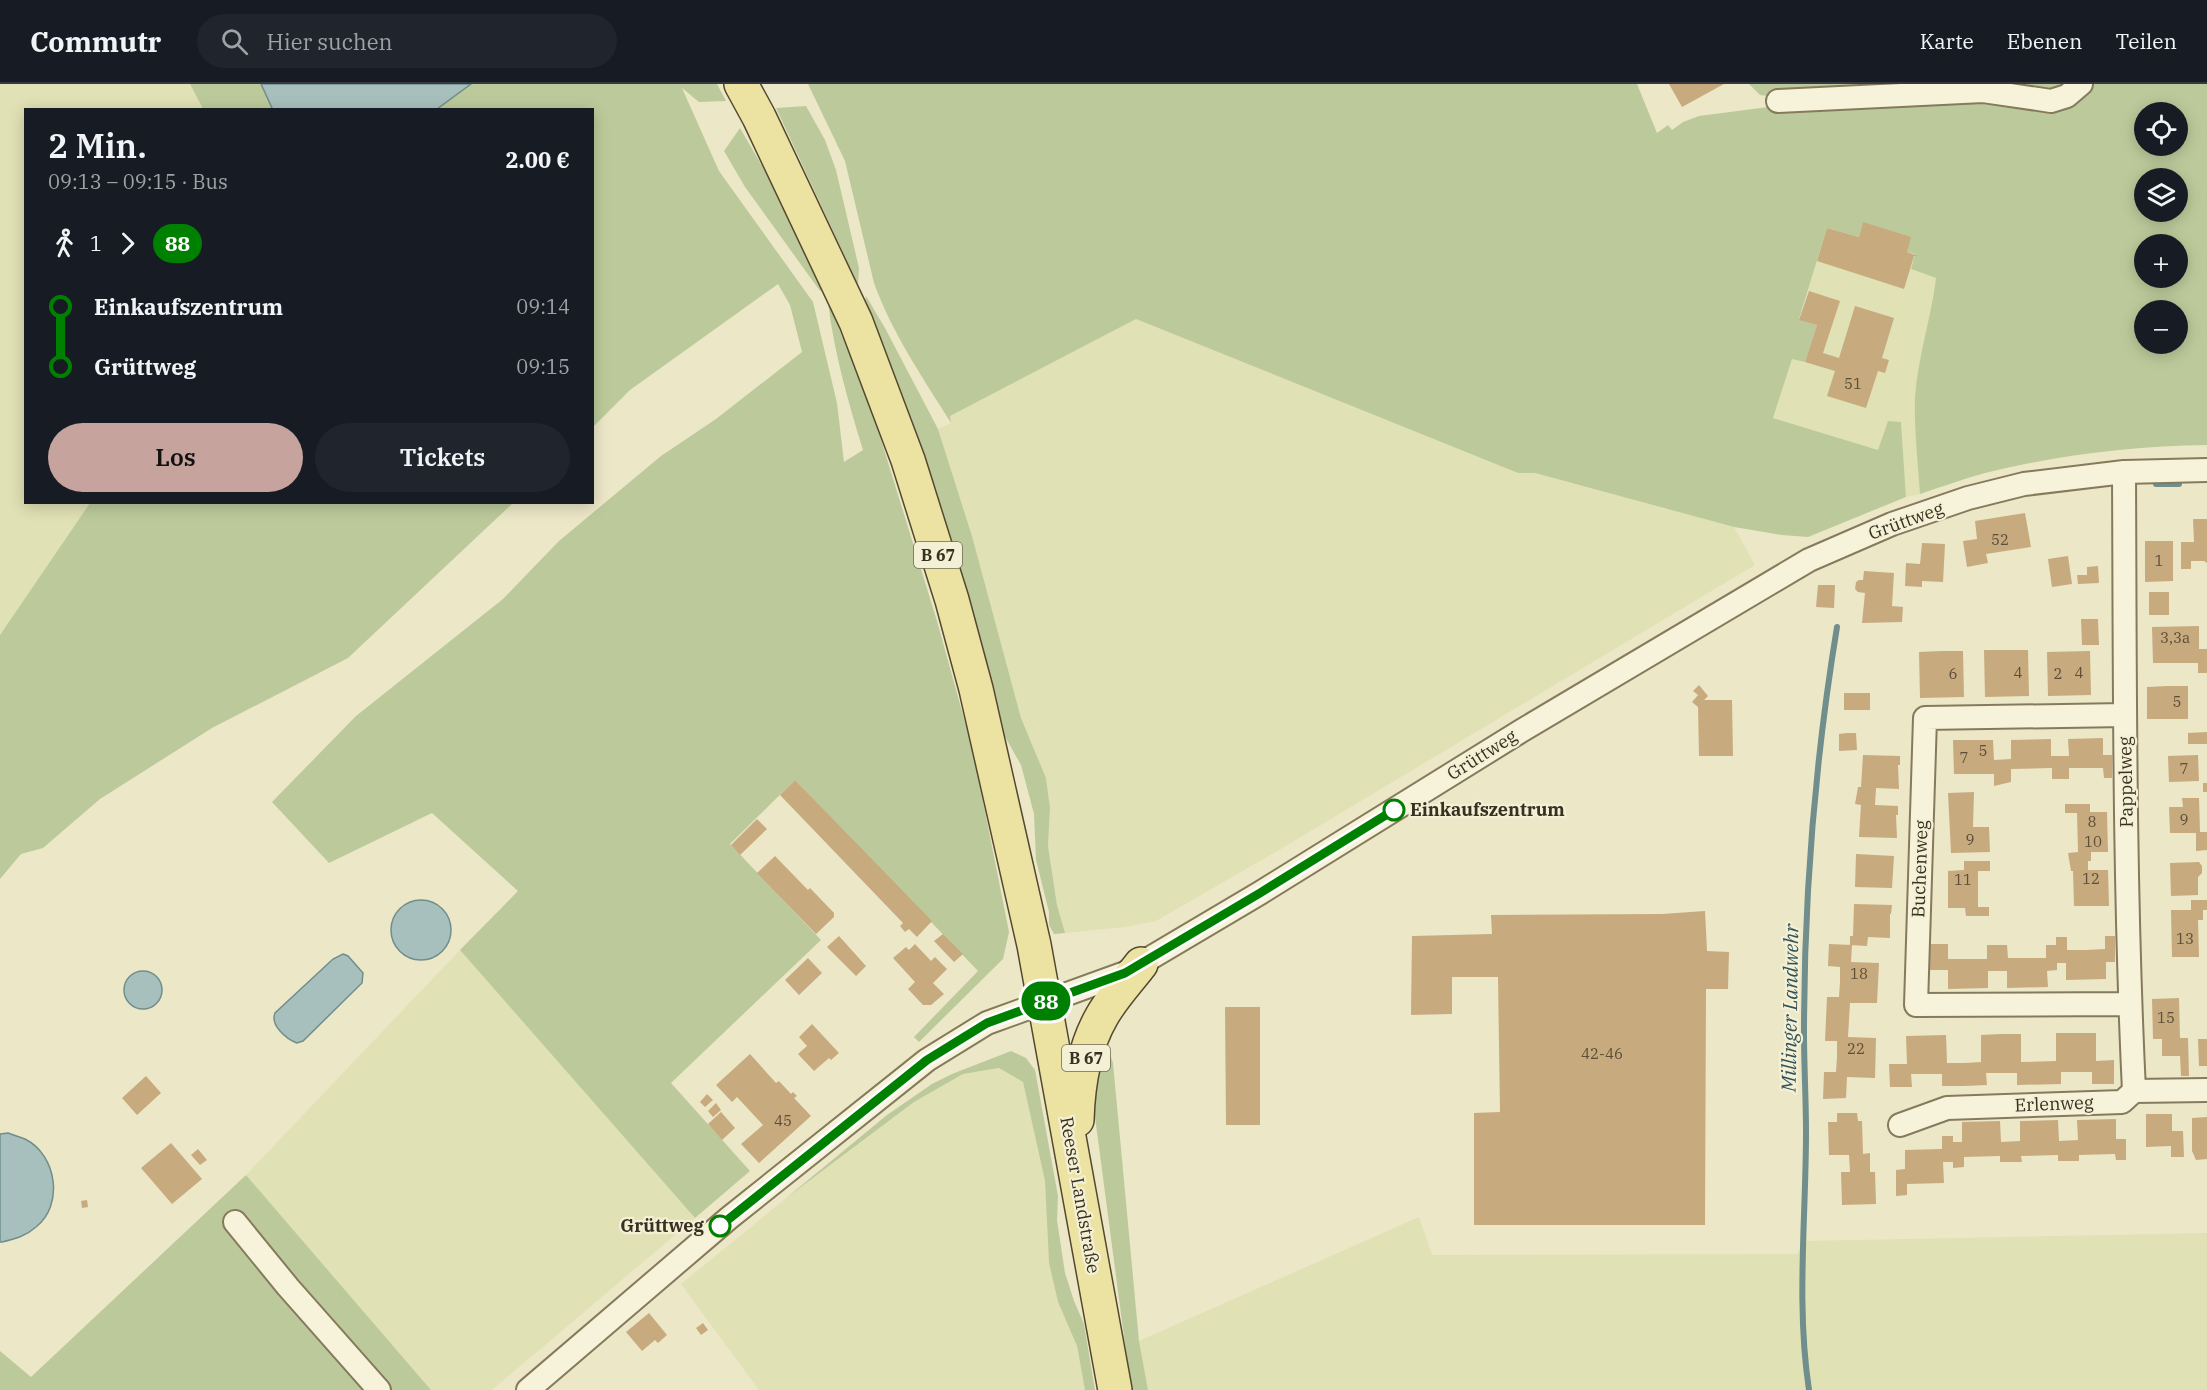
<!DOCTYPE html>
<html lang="de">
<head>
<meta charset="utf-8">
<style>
	:root { --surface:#171b24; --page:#20242c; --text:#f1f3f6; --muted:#9ea1a6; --line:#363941; --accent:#c6a39d }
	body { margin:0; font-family:"IBM Plex Serif",serif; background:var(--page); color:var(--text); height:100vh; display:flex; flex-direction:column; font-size:22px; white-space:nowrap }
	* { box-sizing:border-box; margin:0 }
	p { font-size:20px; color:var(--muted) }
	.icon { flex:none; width:33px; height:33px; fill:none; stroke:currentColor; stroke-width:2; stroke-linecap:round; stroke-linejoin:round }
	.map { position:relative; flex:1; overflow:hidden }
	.drawer { position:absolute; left:24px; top:24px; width:570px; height:396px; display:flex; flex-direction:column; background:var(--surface); border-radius:0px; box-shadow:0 3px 15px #0003 }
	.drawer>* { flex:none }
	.badge { padding:0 12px; border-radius:20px; font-size:21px; line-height:39px }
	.tools { position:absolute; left:2134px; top:18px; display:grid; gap:12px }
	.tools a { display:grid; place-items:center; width:54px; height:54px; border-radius:50%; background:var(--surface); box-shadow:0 3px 15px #0003; font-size:30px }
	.map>.badge { position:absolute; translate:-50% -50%; box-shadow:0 0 0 3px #fff }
	.legs { display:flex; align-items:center; gap:9px; height:66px; padding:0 24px; font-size:20px }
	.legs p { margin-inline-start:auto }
	.overview { display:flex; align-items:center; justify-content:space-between; height:102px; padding:0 24px }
	h1 { font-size:33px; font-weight:600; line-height:45px }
	.action { display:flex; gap:12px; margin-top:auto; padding:12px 24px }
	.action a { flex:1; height:69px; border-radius:36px; background:var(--accent); color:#111; font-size:24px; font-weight:600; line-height:69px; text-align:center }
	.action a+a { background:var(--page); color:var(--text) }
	ul { padding:0 24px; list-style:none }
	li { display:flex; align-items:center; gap:21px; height:60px; font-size:22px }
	li i { display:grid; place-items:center; width:9px; height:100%; margin:0 8px; background:currentColor }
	li i::after { content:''; width:15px; height:15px; margin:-8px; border:4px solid; border-radius:50%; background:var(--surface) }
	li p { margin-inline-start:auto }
	li:first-child i { background:linear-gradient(#0000 50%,currentColor 0) }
	li:last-child i { background:linear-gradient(currentColor 50%,#0000 0) }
	header { display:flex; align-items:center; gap:36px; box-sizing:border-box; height:84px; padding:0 30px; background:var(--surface); border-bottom:2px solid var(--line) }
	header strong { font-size:28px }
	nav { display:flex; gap:33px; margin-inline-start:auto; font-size:21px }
	.search { width:420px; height:54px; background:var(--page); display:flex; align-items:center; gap:15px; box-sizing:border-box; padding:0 21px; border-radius:33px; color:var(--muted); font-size:22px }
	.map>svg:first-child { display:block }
</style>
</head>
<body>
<header>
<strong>Commutr</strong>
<div class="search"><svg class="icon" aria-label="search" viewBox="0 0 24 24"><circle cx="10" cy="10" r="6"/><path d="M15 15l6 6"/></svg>Hier suchen</div>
<nav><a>Karte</a><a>Ebenen</a><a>Teilen</a></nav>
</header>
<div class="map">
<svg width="2207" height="1306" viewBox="0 0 2207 1306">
	<rect width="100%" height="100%" fill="#ece7c7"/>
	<path fill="#e0e1b4" d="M0,0H190L203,25L26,26V418L90,419L0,551Z
		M1863,138L1911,153L1907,168L1915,170L1911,185L1936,194L1915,314L1920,410L1906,413L1901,338H1888L1878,366L1773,334L1792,274L1805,278L1817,241L1799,236L1827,144L1858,153Z
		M1136,235L1518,389H1535L1734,443L1755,481L1279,766L1156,837L1125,843L1065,849L1057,821L1048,762L1050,724L1046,694L1021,634L972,452L938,345L951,339L949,332Z
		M460,866L695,1134L492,1306H431L246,1091Z
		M999,984L1023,998L1045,1097L1049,1179L1058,1218L1077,1262L1085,1306H759L681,1200L785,1115L914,1018L963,990Z
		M1419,1133L1432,1171L1797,1170L1806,1157L2207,1149V1306H1148L1139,1257Z"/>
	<path fill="#bcca9b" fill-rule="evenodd" d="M190,0H261L273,25H203Z
		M471,0H717L726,17L699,18L682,4L719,87L813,218L837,319L844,378L863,366C848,317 834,269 828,218L870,320L937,537L973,667L1009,848L1003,875L919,958L914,953L978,887L795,696L730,760L821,856L671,999L750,1087L695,1134L460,866L518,807L432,729L329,779L272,718L356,632L503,515L559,457L661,372L716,335L802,268L790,221L778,200L630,306L593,343L592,26L437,25Z
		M808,0H1637L1657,49L1668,41L1672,46L1683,38L1699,32L1776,22L1985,11L2048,22L2088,0H2207V361C2132,362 2058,371 1985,389C1963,395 1941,403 1920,410C1918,379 1914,345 1915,313C1918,273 1931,234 1936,194L1911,185L1915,170L1907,168L1863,139L1859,153L1827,144L1799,235L1817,241L1805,278L1792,275L1773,334L1878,366L1888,337L1901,338L1906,413L1808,453L1782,451L1734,443L1535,389H1518L1136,235L950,332L951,339C923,294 892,249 874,199L845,77ZM2145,28H2178V62H2145ZM2145,94H2178V128H2145ZM2145,160H2178V194H2145ZM2145,226H2178V260H2145Z
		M1749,0H2075L2061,10L1776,13L1760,11Z
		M806,22L825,56L836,86L859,184L858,201L776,24Z
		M740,44L779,111L823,204L820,207L745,103L724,67Z
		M866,212L885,244L938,345L972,452L1021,634L1046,694L1050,724L1048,762L1057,821L1065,849L1054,850L1049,841V828L1036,776L1034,730L1021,681L1003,649L951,461L914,344L865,217Z
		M90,419V418L513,419L348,574L212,644L100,715L43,764L21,770L0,795V551Z
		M1103,949L1113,979L1139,1257L1148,1306H1131L1092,1010Z
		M1011,967L1026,974L1035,986L1058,1112L1057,1136L1065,1189L1074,1217L1084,1240L1095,1306H1085L1077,1262L1058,1218L1049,1179L1045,1097L1023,998L999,984L963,990L914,1018L785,1115L887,1031L932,1000L952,990Z
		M246,1091L431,1306H0V1267L31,1293Z"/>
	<path fill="#a8c0bd" stroke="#6f8e8c" stroke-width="1.5" d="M261,0H471L437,25L273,26Z
		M391 846a30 30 0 1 1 60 0a30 30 0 1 1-60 0Z
		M343,870L348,872L363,889L362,899L303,957L297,959C286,955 270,941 275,929L333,875Z
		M124 906a19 19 0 1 1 38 0a19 19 0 1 1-38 0Z
		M8,1049C13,1051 20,1053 25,1055C57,1071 64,1121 36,1143C26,1152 15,1155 2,1158H0V1050Z"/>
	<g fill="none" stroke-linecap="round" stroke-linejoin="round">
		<path stroke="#6f8e8c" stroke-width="6" d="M2156,400H2179
			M1809,1306C1796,1220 1806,1135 1806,1048C1806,1015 1804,982 1804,949C1804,813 1815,677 1837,543"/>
	</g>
	<path fill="#c8aa7f" d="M1669,0H1724L1682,23Z
		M1863,138L1911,153L1907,168L1918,172H1914L1904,205L1817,177L1827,144L1859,153Z
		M1809,207L1840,217L1823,269L1839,274L1855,222L1894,234L1882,274L1889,276L1885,289L1878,287L1866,324L1827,312L1835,287L1805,278L1817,241L1799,236Z
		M2025,429L2031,463L1986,470L1988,479L1967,483L1963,457L1977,455L1975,437Z
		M2193,435H2207V479L2204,477H2191V485H2181V458H2194Z
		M2145,457H2173V497L2145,498Z
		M1922,459L1945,460L1943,498L1922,497V503L1905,502L1906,479L1920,480Z
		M2068,472L2072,500L2052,503L2048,475Z
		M2098,482L2099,499L2078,500L2077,491H2087V483Z
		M1864,487L1894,489L1892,522L1903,523L1902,538L1862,539L1865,509L1858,508L1855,505L1856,498L1859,496H1863Z
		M1818,501H1835L1834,524L1816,523Z
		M2149,508H2169V531H2149Z
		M2081,535H2098L2099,561H2082Z
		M2199,542V565H2207V589H2198V579H2153L2152,543Z
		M1984,566H2028L2029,612L1985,613Z
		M1941,567H1963L1964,613L1920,614L1919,568Z
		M2090,567L2091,611L2048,612L2047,568Z
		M1699,601L1708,612L1704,616H1732L1733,672H1699L1698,623L1692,618L1698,611L1693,607Z
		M2167,602H2188V635H2147V603Z
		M1844,609H1870V626H1844Z
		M2207,648V660H2188V649Z
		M1847,649H1856L1857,666L1839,667V650Z
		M2103,654V671H2112V694H2104L2103,684H2069V695H2052V684L2011,685V698L1994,702V690H1954L1953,656H1993L1994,676L2011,675V656L2051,655V672H2069L2068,655Z
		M1863,671L1900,672V681H1898L1899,705L1876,704L1875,721L1898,722V731H1896L1897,754L1859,753L1861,721L1855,720L1858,703H1861Z
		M2198,671L2199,697L2169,698L2168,672Z
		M795,696L932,837L917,853L909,845L905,848L900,842L903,839L780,711Z
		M2203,699H2207V708H2203Z
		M1974,708L1973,743H1989L1990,768L1951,769L1948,709Z
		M2182,714H2199L2200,748H2207V766L2196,767V749H2170L2169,723H2183Z
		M2065,720H2090V728H2107L2108,768H2091V777H2088V786H2108L2109,822H2074L2073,787H2071L2068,769L2078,768L2077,729H2065Z
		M757,735L767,745L740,771L731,761Z
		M1856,770L1894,772L1892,804L1855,803Z
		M775,772L808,806L810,804L834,829V833L816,850L757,789Z
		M1964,777H1990V787H1978V823H1989V832H1966L1965,824H1948V787L1964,786Z
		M2199,778L2202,782V789L2198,793V811L2171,812L2170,779Z
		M2191,816H2207V826H2203V836H2198L2199,873H2172L2171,826H2191Z
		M1854,820L1892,821L1891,830H1890V854L1868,853L1867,862L1850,861V852H1853Z
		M1705,827L1707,867L1729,868L1728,905H1706L1705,1141H1474V1029L1500,1028L1498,893H1452V930L1411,931L1412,852L1492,850L1491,831L1662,830Z
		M943,850L963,870L954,878L934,857Z
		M839,852L866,882L856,892L827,863Z
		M2105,852H2115V878H2106V895L2066,896V879H2057V886L2047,887L2048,903L2007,904V887H1988V904L1948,905V886H1930L1929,860H1948V875H1987V861H2007L2008,874H2046V861H2056V853H2067V866H2086L2105,865Z
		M915,860L931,877L935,873L947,885L933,899L944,910L931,921H923L908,905L915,898L893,874L906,863L909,866Z
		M1829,860L1852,861L1851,878L1879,879L1877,919H1850L1848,953L1876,954L1875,994L1847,993L1846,1014L1823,1015L1824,988H1836L1837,973V957H1825L1827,913H1839L1840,898V883L1828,882Z
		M808,874L822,889L799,911L785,896Z
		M2179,914L2180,954H2188L2189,992H2181L2180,972H2162V955H2153L2152,915Z
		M1225,923H1260V1041H1226Z
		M812,940L839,969L831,976L829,974L814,987L798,970L807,962L799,953Z
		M2056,949H2096V977L2114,976V1000H2092V988H2061V1000L2017,1001V989H1986L1987,1001L1964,1002H1942V990H1911L1912,1003H1890L1889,980H1907L1906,952L1946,951L1947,979H1964L1981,978V951L2001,950H2021V978L2056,977Z
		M2198,955H2207V982H2199Z
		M750,970L776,999L779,997L791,1010L793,1008L797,1012L794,1014L811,1032L759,1079L741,1060L763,1041L737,1013L732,1018L716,1001Z
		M146,992L161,1009L137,1031L122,1014Z
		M707,1010L713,1016L705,1023L700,1018Z
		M716,1019L721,1026L713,1033L708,1027Z
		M721,1028L735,1044L722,1056L708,1040Z
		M1837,1029H1857L1858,1037H1862L1863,1070L1870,1069V1088H1875L1876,1120L1842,1121L1841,1088H1850L1849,1071H1829L1828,1038H1837Z
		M2146,1030H2172V1047H2183L2184,1073H2171V1062L2146,1063Z
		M2207,1033V1075L2196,1076L2192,1067V1034Z
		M2116,1035V1055H2126V1076H2116L2115,1070L2079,1071V1077H2058V1071L2021,1072L2022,1078H2000V1072L1964,1073V1083L1953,1084V1078H1943L1944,1099L1907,1100V1111L1896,1112V1086L1905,1085V1066L1942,1065V1052H1953V1058H1962V1038L2000,1037L2001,1058L2020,1057V1037L2058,1036L2059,1057L2078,1056L2077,1036Z
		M171,1059L202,1095L172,1120L141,1084Z
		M198,1065L207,1076L200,1081L191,1071Z
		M87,1116L88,1123L82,1124L81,1117Z
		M649,1229L667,1251L658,1259L655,1256L642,1267L626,1248Z
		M703,1239L708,1246L701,1251L696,1244Z"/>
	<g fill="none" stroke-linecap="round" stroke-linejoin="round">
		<g stroke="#867a5d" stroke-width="26">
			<path id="street" d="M1778,17L1983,7L2051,17L2067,12L2081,0
				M2124,388C2125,594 2124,801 2134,1007
				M2125,631L1925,634L1916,921L2130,920
				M1900,1041L1947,1024L2122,1018L2134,1007L2207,1006
				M235,1138L288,1203L379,1306
				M528,1306L729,1134L927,976L987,939L1125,889L1260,809L1521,647L1809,476L1892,440L1968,414L2024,400L2124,388L2207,386"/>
		</g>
		<g stroke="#554831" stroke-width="36">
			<path id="primary" d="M741,0L759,33L856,238L908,376L952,516L976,605L1034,861L1115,1306
				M1077,1036C1078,1001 1084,963 1102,932C1112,914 1128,897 1141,880"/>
		</g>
		<use href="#street" stroke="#f7f3da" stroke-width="22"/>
		<use href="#primary" stroke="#ece2a1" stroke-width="33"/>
	</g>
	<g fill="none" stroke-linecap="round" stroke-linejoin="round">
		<g stroke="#fff" stroke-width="14">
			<path id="line-1" d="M720,1142L927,976L987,939L1125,889L1260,809L1394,726"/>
		</g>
		<use href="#line-1" stroke="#008000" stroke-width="9"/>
	</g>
	<g fill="#fff" stroke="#008000" stroke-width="3">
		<circle cx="1394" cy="726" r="10"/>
		<circle cx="720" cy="1142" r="10"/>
	</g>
	<g text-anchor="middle" stroke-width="4.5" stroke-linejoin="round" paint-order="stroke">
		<g font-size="15" fill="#5c4e38">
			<text x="1853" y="305">51</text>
			<text x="2000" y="461">52</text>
			<text x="2159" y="482">1</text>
			<text x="2175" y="559">3,3a</text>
			<text x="2018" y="594">4</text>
			<text x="2079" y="594">4</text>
			<text x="1953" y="595">6</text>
			<text x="2058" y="595">2</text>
			<text x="2177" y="623">5</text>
			<text x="1983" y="672">5</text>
			<text x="1964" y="679">7</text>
			<text x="2184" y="690">7</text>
			<text x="2184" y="741">9</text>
			<text x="2092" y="743">8</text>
			<text x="1970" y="761">9</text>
			<text x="2093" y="763">10</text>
			<text x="2091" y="800">12</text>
			<text x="1963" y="801">11</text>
			<text x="2185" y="860">13</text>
			<text x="1859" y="895">18</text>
			<text x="2166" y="939">15</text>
			<text x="1856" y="970">22</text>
			<text x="1602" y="975">42-46</text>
			<text x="783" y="1042">45</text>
		</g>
		<g fill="#f4f0d6" stroke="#706a57" stroke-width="1.5">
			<rect x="914" y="458" width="48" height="26" rx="4.5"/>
			<rect x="1062" y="961" width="48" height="26" rx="4.5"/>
		</g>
		<g font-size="16" font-weight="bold" fill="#383020">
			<text x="938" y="477">B 67</text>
			<text x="1086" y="980">B 67</text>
		</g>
		<g font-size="18" fill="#383020" stroke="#f4f0d6">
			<text transform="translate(1906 437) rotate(-20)" y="6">Grüttweg</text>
			<text transform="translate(1482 671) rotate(-32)" y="6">Grüttweg</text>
			<text transform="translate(2126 698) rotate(-91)" y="6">Pappelweg</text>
			<text transform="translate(1920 785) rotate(-88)" y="6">Buchenweg</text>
			<text transform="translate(2054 1020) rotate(-2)" y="6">Erlenweg</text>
			<text transform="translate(1080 1111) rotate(80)" y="6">Reeser Landstraße</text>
		</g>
		<g font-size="18" font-weight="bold" fill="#383020" stroke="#f4f0d6" text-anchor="start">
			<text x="1410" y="732">Einkaufszentrum</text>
			<text x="704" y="1148" text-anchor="end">Grüttweg</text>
		</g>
		<g font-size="20" font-style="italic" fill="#305256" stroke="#f4f0d6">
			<text transform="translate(1790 924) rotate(-89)" y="7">Millinger Landwehr</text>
		</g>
	</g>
</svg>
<div class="tools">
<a><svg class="icon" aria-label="locate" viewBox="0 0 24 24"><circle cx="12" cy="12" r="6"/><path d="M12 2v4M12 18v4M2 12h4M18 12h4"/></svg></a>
<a><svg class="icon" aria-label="layers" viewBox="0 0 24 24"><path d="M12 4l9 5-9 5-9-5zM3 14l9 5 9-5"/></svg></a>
<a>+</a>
<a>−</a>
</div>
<b class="badge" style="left:1046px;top:917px;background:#008000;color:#fff">88</b>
<section class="drawer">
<div class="overview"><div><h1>2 Min.</h1><p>09:13 – 09:15 · Bus</p></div><b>2.00 €</b></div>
<div class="legs"><svg class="icon" aria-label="walk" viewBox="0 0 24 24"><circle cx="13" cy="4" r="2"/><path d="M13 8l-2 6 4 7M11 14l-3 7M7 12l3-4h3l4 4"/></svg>1<svg class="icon" aria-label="forward" viewBox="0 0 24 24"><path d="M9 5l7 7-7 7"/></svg><b class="badge" style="background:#008000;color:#fff">88</b></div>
<ul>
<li><i style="color:#008000"></i><b>Einkaufszentrum</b><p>09:14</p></li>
<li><i style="color:#008000"></i><b>Grüttweg</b><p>09:15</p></li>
</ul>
<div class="action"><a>Los</a><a>Tickets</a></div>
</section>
</div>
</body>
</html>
